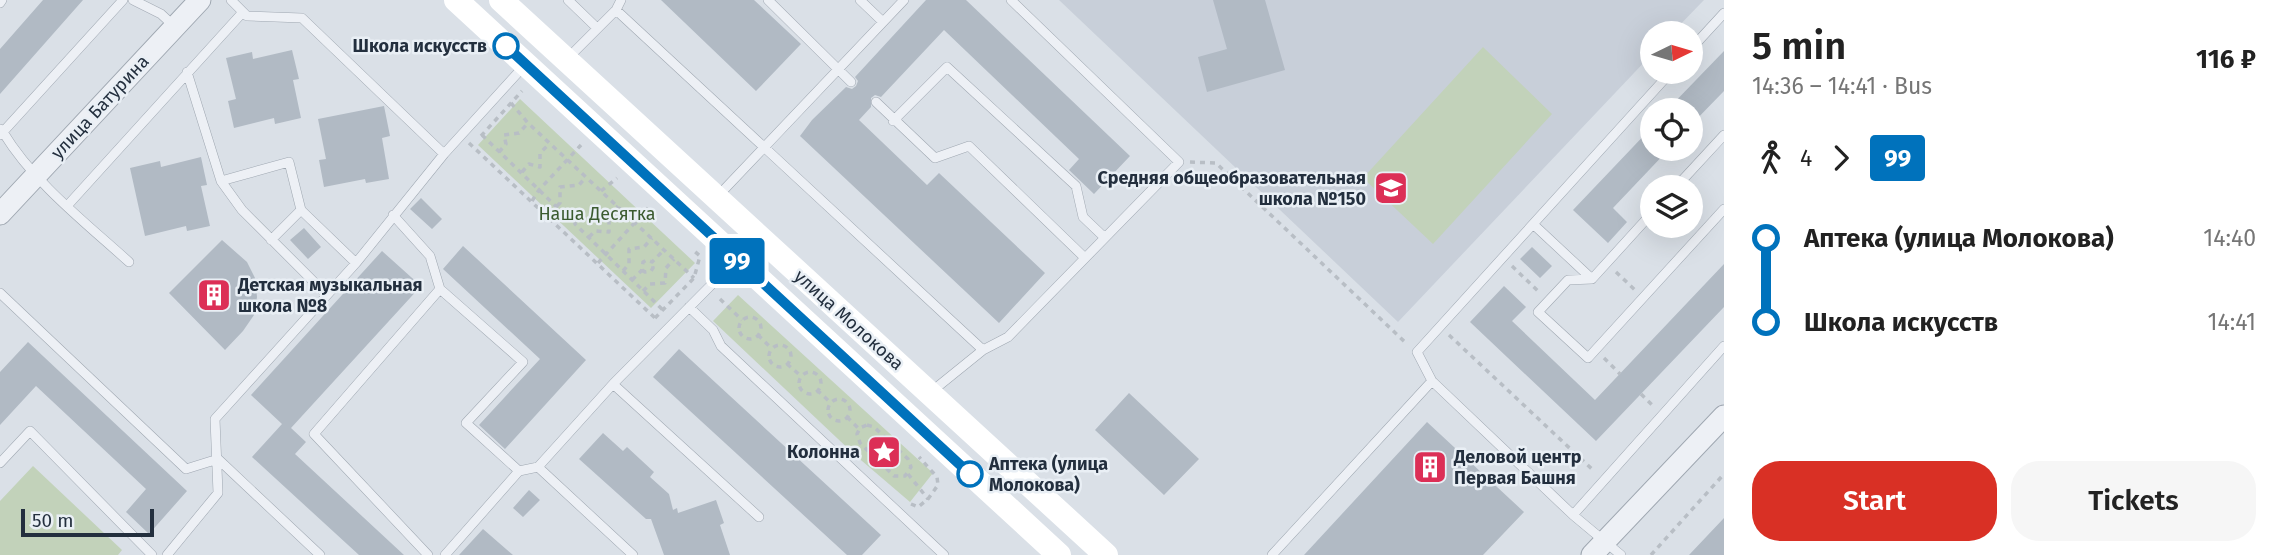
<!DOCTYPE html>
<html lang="en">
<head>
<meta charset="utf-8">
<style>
	:root { --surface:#fff; --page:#f6f6f6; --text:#222; --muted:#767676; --accent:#d93025 }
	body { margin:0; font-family:"Fira Sans",sans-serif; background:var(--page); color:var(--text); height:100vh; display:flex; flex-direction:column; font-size:26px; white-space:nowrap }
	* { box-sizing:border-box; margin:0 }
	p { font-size:23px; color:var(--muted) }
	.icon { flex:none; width:38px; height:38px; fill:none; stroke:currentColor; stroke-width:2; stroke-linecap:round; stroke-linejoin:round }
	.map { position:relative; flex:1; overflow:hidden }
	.side { display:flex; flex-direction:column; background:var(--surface); width:560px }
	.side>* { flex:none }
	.badge { padding:0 14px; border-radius:5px; font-size:24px; line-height:46px }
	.needle { width:46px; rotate:85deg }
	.controls { position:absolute; left:1640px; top:21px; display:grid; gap:14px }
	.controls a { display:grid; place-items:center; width:63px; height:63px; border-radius:50%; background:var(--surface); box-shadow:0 7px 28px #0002; font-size:35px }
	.scale { position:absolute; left:21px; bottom:18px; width:133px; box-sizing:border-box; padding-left:7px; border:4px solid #232f3e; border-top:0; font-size:19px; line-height:24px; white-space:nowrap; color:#232f3e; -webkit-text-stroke:5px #e9eff5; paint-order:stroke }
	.map>.badge { position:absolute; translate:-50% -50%; box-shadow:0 0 0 4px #fff }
	.legs { display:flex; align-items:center; gap:10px; height:77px; padding:0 28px; font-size:23px }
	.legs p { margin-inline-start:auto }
	.summary { display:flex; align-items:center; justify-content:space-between; height:119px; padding:0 28px }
	h1 { font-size:38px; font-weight:600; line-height:52px }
	.primary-button { display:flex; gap:14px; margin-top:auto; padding:14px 28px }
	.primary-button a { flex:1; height:80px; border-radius:28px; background:var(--accent); color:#fff; font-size:28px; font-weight:600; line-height:80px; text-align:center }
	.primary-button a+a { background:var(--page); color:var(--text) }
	ul { padding:0 28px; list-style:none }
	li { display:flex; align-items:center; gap:24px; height:84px; font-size:26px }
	li i { display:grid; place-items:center; width:10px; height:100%; margin:0 9px; background:currentColor }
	li i::after { content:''; width:18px; height:18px; margin:-9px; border:5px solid; border-radius:50%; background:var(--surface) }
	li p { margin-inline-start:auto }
	li:first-child i { background:linear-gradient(#0000 50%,currentColor 0) }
	li:last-child i { background:linear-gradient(currentColor 50%,#0000 0) }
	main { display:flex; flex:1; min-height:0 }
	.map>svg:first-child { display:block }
</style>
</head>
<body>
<main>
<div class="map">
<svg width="1724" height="555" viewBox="0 0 1724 555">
	<rect width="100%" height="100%" fill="#dae0e7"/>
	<path fill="#c8cfd9" d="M1059,0H1704L1672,33H1652V54L1398,322Z"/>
	<path fill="#c2d2ba" d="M1483,47L1552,114L1433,244L1363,178Z
		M520,99L695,263L651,308L478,145Z
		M738,295L933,473L910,502L855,455L713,321Z
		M33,466L122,550L118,555H0V501Z"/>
	<path fill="#b1bac4" d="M43,0H83L0,94V49Z
		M661,0H754L801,44L756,91Z
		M926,0H966L1130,156L1094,194L1069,170L1079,159L944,30L881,97L875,95L871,98V107L859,120L927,185L939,173L1045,273L999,323L800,136L812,120L846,87L852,89L856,86L858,81L855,77Z
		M1213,0H1265L1285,70L1207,92L1198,57L1227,49Z
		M292,50L299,79L293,80L301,118L275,124L274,118L234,128L228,101L236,99L226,58L252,52L253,59Z
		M1724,51V91L1690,126V110H1667Z
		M384,106L390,136L382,138L389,179L366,183L365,179L324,187L319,160L326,159L318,119Z
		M1652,127V149H1669L1613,208L1627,222L1608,243L1573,210Z
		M201,157L207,185L201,186L210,226L187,231L186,226L145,236L130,168L160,161L161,167Z
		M421,198L442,219L432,229L410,209Z
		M304,228L321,247L308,259L290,240Z
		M222,240L247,262L255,278L257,297L254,315L243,331L225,350L169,293Z
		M463,246L586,360L505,449L479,425L540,359L443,269Z
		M1532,247L1552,266L1540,278L1520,259Z
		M382,251L421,286L291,428L306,442L295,454L404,555H359L252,457L282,424L251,395Z
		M1724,264V307L1596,441L1470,322L1504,286L1526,307L1512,321L1595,400Z
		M28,342L187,491L149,534L126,512L146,489L36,386L0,425V372Z
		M679,349L881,535L862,555H847L653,377Z
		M1129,393L1199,459L1164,495L1095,430Z
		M1427,422L1524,512L1483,555H1304Z
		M603,433L623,451L627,447L654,472L650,477L669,494L673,510L677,508L678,513L716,500L724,523L720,525L730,555H664L651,519H646L579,459Z
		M529,490L540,500L523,517L513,508Z
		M1724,518V555H1689Z
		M483,529L513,555H459Z"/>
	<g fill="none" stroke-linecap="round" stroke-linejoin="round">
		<g stroke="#9fa7b1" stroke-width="10">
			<path id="service" d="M133,0L161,14L175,27
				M231,0L247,16L302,18L444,154L524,66
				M568,0L597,28
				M768,0L851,82
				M860,0L883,22
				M0,3L2,0
				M616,10L983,350
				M1690,50L1724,13
				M568,58L616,10L621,0
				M187,72L221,181L242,210L326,294
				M876,102L935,158L969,146L1084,257
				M893,121L947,67L1076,186L1083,217L1104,237
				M0,129L3,132L123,0
				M0,135L3,132C33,182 86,223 129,262
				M221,181L289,162L301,210L356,263
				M1676,187L1724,135
				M717,197L904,0
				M67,206L243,12
				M1652,213L1592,279L1568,280L1538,312L1588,358L1724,209
				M393,215L430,256L440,289
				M1533,224L1592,279
				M271,240L301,210
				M0,293L186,469L218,459L320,555
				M689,307L713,330L721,346L944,555
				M613,384L759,517
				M931,392L983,350L1008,337L1179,162L1011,0
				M0,463L30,431L152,555
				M1573,515L1724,346
				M167,555L218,493L215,419L356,263L444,154
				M428,555L314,434L440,289L523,362L466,423L519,471L538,467
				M445,555L519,471
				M633,555L538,467L613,384L735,261
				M1272,555L1432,381
				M1621,555L1573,515L1432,381L1417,352L1671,72"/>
		</g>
		<g stroke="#9fa7b1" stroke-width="23">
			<path id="tertiary" d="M0,214L200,0
				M1592,555L1724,416"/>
		</g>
		<path stroke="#b8bec5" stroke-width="3.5" stroke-dasharray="5 5" stroke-linecap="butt" d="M511,103L528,123L694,278
			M482,135L568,218L570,216L575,219V224L663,310
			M481,136L522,91
			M469,143L655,318
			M499,152L506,144L504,135L519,133L528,123
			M1190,162L1216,163L1407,344
			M522,172L529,164L540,167V153L550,143
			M601,191L617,178
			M532,201L539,190L581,145
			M557,206L560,203V187L579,185L586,177
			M589,237L595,231L609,232V216L618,206
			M598,263L648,208
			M1512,266L1539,292
			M642,270L645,272L651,271L653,268L652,262
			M623,271L629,264V249L644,247L652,238
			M1616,272L1635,290
			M632,280L642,270L643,262L647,260L652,262L664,250
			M643,291L650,284L665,283L666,268L674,259
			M720,299L742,320
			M739 328a11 11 0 1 1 22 0a11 11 0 1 1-22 0Z
			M655,318L694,278L700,256L692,249
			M758,335L771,348
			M1449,335L1594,471
			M769 356a11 11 0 1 1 22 0a11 11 0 1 1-22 0Z
			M1604,358L1620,374
			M787,364L801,376
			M799 383a11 11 0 1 1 22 0a11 11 0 1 1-22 0Z
			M817,390L831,403
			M1641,394L1653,406
			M828 410a11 11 0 1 1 22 0a11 11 0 1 1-22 0Z
			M847,417L859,429
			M867,425L874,427L908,459L911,467L905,476H894L860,443L857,434L860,428Z
			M908,474L928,499
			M911,504L918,507L928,499L938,485L937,477L919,457
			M1651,555L1724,474"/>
		<use href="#service" stroke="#edf0f5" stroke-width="9"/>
		<use href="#tertiary" stroke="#edf0f5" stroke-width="21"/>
		<path stroke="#fff" stroke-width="24" d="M456,0L1059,555
			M501,0L1106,555"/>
	</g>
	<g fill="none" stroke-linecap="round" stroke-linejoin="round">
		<g stroke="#fff" stroke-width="16">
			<path id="line-1" d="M506,46L970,474"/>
		</g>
		<use href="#line-1" stroke="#0072bc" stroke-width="10"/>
	</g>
	<defs>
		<g id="school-square" transform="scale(1.75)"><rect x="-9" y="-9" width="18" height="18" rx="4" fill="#dc2f56" stroke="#e9eff5"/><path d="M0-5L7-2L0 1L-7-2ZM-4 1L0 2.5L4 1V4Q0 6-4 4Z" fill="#fff"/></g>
		<g id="building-square" transform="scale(1.75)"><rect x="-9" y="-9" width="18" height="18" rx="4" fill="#dc2f56" stroke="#e9eff5"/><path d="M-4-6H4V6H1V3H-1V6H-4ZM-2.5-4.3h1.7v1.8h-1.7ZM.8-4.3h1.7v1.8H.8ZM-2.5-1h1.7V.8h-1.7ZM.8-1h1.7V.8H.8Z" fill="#fff"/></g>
		<g id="sight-square" transform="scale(1.75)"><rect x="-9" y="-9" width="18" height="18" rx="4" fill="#dc2f56" stroke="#e9eff5"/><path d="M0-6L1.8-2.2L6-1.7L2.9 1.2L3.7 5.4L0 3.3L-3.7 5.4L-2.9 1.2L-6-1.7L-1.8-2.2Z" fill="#fff"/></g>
	</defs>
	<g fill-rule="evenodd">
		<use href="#school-square" x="1391" y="188"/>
		<use href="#building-square" x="214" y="295"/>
		<use href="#sight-square" x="884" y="452"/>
		<use href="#building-square" x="1430" y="467"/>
	</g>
	<g fill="#fff" stroke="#0072bc" stroke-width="3.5">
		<circle cx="506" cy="46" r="12"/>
		<circle cx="970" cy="474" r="12"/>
	</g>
	<g text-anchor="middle" stroke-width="5" stroke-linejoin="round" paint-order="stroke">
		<g font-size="18" font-weight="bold" fill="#232f3e" stroke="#e9eff5" text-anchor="end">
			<text x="487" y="52">Школа искусств</text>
			<text x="989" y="470" text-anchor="start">Аптека (улица<tspan x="989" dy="21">Молокова)</tspan></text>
		</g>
		<g font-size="18" fill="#232f3e" stroke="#e9eff5">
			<text transform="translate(100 107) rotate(-47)" y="6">улица Батурина</text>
			<text transform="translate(849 320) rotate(42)" y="6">улица Молокова</text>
		</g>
		<g font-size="18" font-weight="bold" fill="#232f3e" stroke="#e9eff5" text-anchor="end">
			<text x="1366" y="184">Средняя общеобразовательная<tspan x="1366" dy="21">школа №150</tspan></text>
			<text x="238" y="291" text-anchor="start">Детская музыкальная<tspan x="238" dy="21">школа №8</tspan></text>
			<text x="860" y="458">Колонна</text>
			<text x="1454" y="463" text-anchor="start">Деловой центр<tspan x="1454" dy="21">Первая Башня</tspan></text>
		</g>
		<g font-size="18" fill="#3b5b2f" stroke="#e9eff5">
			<text x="597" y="220">Наша Десятка</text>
		</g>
	</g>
</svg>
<div class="controls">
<a><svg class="needle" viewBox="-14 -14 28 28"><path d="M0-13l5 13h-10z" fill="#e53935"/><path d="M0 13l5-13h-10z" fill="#767676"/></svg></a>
<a><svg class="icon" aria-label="locate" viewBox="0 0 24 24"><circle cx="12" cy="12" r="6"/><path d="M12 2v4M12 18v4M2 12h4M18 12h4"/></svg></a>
<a><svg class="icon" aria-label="layers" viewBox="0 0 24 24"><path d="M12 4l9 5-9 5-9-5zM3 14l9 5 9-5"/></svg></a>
</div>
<div class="scale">50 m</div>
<b class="badge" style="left:737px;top:261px;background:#0072bc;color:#fff">99</b>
</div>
<section class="side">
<div class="summary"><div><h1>5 min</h1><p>14:36 – 14:41 · Bus</p></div><b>116 ₽</b></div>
<div class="legs"><svg class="icon" aria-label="walk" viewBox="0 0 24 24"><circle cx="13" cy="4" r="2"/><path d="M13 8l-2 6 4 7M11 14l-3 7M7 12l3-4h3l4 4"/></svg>4<svg class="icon" aria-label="forward" viewBox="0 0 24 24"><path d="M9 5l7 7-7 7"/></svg><b class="badge" style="background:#0072bc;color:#fff">99</b></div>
<ul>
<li><i style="color:#0072bc"></i><b>Аптека (улица Молокова)</b><p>14:40</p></li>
<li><i style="color:#0072bc"></i><b>Школа искусств</b><p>14:41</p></li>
</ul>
<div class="primary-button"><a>Start</a><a>Tickets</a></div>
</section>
</main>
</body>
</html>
